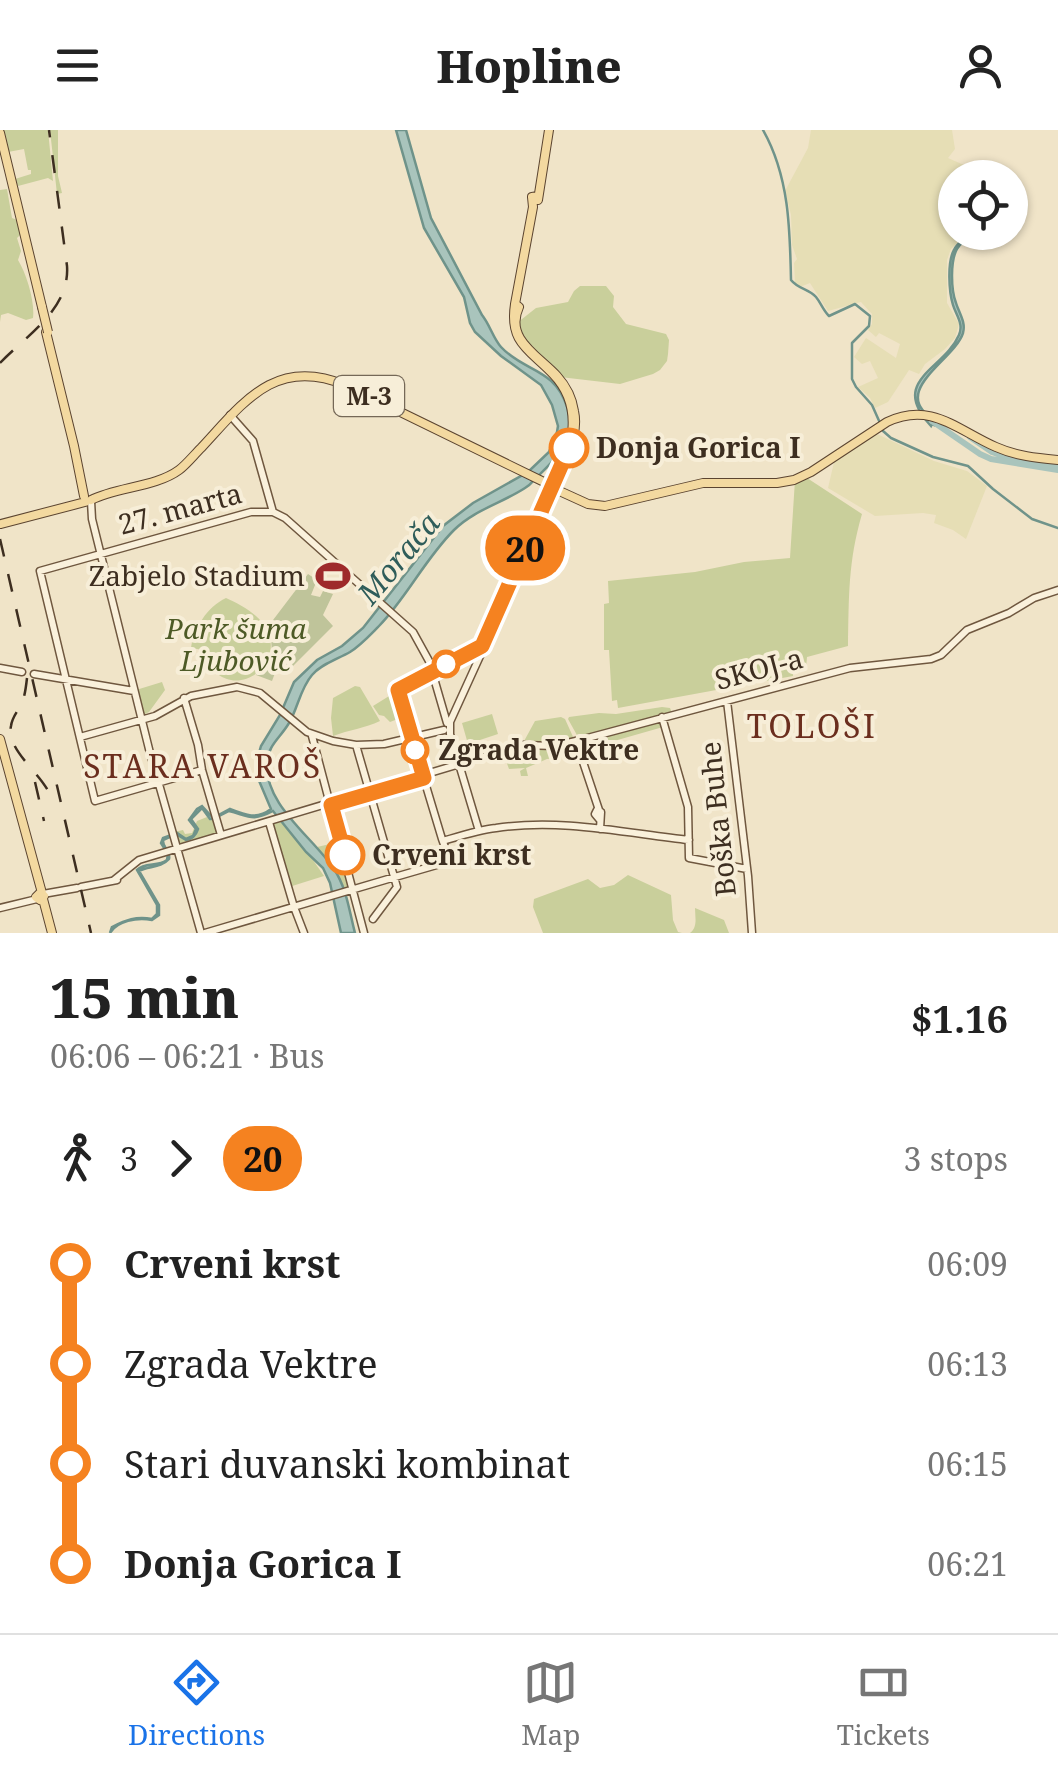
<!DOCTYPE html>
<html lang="en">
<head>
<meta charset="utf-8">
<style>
	:root { --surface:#fff; --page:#f6f6f6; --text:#222; --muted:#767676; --line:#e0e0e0; --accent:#1a73e8 }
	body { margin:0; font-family:"Noto Serif",serif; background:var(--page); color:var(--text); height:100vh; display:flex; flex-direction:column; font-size:38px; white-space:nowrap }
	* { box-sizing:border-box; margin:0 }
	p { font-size:32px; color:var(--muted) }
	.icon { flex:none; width:55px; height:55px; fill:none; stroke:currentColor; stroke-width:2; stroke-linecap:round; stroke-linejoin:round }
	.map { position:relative; height:803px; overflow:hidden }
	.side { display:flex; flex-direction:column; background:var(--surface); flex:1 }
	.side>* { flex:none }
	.badge { padding:0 20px; border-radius:32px; font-size:35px; line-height:65px }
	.controls { position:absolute; left:938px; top:30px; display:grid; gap:20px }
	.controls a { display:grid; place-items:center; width:90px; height:90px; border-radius:50%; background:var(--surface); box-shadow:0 2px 8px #0004; font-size:50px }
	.map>.badge { position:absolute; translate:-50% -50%; box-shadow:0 0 0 5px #fff }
	.legs { display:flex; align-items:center; gap:15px; height:110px; padding:0 50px; font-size:32px }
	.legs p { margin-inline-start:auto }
	.head { display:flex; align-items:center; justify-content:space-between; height:170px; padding:0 50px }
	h1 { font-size:55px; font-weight:800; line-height:75px }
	ul { padding:0 50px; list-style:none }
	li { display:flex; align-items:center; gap:35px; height:100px; font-size:38px }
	li i { display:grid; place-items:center; width:15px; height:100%; margin:0 12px; background:currentColor }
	li i::after { content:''; width:25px; height:25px; margin:-12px; border:8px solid; border-radius:50%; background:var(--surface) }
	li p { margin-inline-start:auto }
	li:first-child i { background:linear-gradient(#0000 50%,currentColor 0) }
	li:last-child i { background:linear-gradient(currentColor 50%,#0000 0) }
	header { display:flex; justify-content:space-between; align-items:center; height:130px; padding:0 50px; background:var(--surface); font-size:45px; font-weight:800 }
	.menu { display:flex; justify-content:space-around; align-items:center; height:140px; border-top:2px solid var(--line); background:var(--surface); font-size:28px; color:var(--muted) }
	.menu a { display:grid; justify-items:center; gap:5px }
	.menu .active { color:var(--accent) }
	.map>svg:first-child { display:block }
</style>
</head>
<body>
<header><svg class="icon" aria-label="menu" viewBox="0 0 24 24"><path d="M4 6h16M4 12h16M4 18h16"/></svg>Hopline<svg class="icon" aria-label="person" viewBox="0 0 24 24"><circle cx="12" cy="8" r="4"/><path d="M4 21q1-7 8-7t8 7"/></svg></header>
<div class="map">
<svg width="1058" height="803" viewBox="0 0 1058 803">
	<rect width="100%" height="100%" fill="#f0e4c8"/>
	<path fill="#e6deb5" d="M811,0H952L955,19L948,28L989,46L955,48V102L968,103L951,119L947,130V173L959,194L955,208L945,219L925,234L919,244L909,240L888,272L875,278L870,268L858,257L878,248L870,231L862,234L854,227L866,208L896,228L900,214L879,203L876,207L868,200L872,194V184L861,172L828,181L810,153L800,157L795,153L794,133L797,129L792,115L791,85L785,61L808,18Z
		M873,302L934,331L967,341L987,356L966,409L953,400L934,393L936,385L923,383L875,386L828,358L835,328Z"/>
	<path fill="#c9cf9b" d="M2,0H48L53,51L48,48L18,56L15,49L31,44V40H28L24,19L8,22Z
		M50,0H58V46L62,63L57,64Z
		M7,59L12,88L17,90L20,105L17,108L21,121L18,130C27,145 35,172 33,188L26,190L8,183L1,185L0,192V60Z
		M580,156H606L614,166L613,177L626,194L666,204L669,210L668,224L667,231L660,240L653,244L620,254L560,247L528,217L517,193L536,178L568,172L574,161Z
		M804,346L862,384C848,432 849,466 848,516L807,527L806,538L793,540V546L618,578L617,570L612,571L609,520H604V474L609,473L608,451L695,442L744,432L790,428L795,350Z
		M226,468C239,474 255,482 264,495C293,537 222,582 203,520L191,518C194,498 207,477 226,468Z
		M162,552L165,560L149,582L141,586L136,560Z
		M355,556L360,557L380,591C365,598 349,600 333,606L331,588L333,568Z
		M394,563L403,587L390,592L384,586L379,585L373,576Z
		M662,577L670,578L672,583L578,607L568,589L569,587L599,583L616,584Z
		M492,584L498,604L468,614L462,593Z
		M561,587L565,589L574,609L551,615L523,613L535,591Z
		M661,591L663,597L593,617L582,618L580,614L594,610L602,612L610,605Z
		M575,613L578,619L569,621L566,627L547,629L526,638L528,646H521L520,641L525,638L509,639L505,628L496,629L495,627L529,617Z
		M207,687L210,690H214L219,704L178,716L174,702L183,700L185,704L192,703L197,691Z
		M281,692L313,730L324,746L289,757L271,694Z
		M330,714L340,715L338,720L334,722L336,727L342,725L349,758L344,759L337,744L340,745L341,742L338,740L336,743L317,717Z
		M628,745L671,765L673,790L678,802L682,803H543L533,777L534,769L588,749L600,758L614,755Z
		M695,778L724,790L729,803H690C698,797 695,787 695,778Z"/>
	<path fill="#bfc49a" d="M308,444L317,450L311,465L320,467L323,461L333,464L323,485L333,496L287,542L278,535L272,551L256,545L269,529L281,532L272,522L270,494Z"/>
	<path fill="#a9c4bc" stroke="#6f938a" stroke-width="2.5" d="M396,0H406L431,88L482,185C490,195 493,208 501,217C524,242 555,238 567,277C577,310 558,327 536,348C529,354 533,353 525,358C502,373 474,380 454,400C425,429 407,467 379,496C370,505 361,515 350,522C338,529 321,534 312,545C300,559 298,578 289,593C281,607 268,615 267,632C264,675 312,706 334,739C347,759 349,780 355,803H341L330,753L323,738L306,722L273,681C252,692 249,686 229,681L213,689H210L202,678L191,689L198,699C196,705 192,709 186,710L176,704L163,710C162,717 171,721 169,729C161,738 149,736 139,741L159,775V785L152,790C137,787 117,791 110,803L112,797C126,790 136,786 152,789L157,784V775L137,740C145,732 158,737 167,730L168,724L161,713L163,708L177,703L186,709L193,706L196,699L189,690L197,679L202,676L213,688L230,679C245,685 257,690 271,679L257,646V630L261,616L280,585L294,552L317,530L342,516L363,498L443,396L473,373L528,342L549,322L557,302L558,296L552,275L541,255L501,226L475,202L470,193L464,167L424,98Z
		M970,103H975C969,107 961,112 957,119C950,131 951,160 956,173C959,183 966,192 963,203C954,231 886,262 936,291L934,295L932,294L931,296C888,250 944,240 959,205C964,194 956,185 953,175C949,162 947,132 954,120C957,113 965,108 970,103Z"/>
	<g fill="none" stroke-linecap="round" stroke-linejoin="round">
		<path stroke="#6f938a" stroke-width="2.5" d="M763,0C789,46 790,98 791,150C798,159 809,159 816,167C821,173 823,180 829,186L855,174L870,186L869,196L852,213V249L856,257L872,275L880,293
			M883,301L891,308L933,327L968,336L993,359L1032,389L1058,398"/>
		<path stroke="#a9c4bc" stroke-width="6" d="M932,291L980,324L991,329L1058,340
			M970,307L992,322L1006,327L1058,336"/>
		<g stroke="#6f573f" stroke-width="9">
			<path id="secondary" d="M230,285L253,311L273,382
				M91,371L92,389L150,623
				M497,487L554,360
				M0,538L22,542
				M34,544L134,561
				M184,568L198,615L202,640L221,705
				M727,571L748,746L752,803
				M662,587L688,677L689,728L747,739
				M312,606L364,803
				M411,606L442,709
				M80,607L155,586L191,566L237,557L260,563L307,602L333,611L356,615L384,614L444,600
				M576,611L599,680
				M356,615L397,757L373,789
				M151,626L201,803
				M95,671L40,441L251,382H273L285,388L413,502L429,531L447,593
				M95,671L202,640
				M600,690L595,684L597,680L601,682L600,699
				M269,692L294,777L304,803
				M479,701L450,604V592L496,491
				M443,711C460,706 478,700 496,698C560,688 626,703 689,710
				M114,750L139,730L523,615L555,616L580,610L850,538L931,529L941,525L967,500L1009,483L1034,468L1058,460
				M81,757L117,750
				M43,764L77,758
				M0,778L37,769
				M205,803L395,747L440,734H449L450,731L442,709"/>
		</g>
		<g stroke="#5b4430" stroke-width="10">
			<path id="primary" d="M0,3L42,177
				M538,70L549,0
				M515,174L533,77L532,67L538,66
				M46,202L74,316L84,366
				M553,353C574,319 584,276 553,244C529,219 509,213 515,174L519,177C504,209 539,226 557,246C566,256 572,267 574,281C580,309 561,329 557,355
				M555,359L588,374L605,376L703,353H777L794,350L811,342L887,292C931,271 957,300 996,317C1016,326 1037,328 1058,330
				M91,370C117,357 156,357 179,340C186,335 194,325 201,318C243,273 275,226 345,255L544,352L557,354
				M1,394L85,372
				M0,609L42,763
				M40,763L44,766L40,770L36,767Z
				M43,769L52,803"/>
		</g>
		<use href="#secondary" stroke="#faf1dc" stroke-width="6"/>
		<use href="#primary" stroke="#f3d9a0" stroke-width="8"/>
		<path stroke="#3d2e20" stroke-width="2.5" stroke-dasharray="18 18" stroke-linecap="butt" d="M0,233C27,205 70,179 67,136L49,0
			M0,409L91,803
			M27,548C26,557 25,565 22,573C18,581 12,587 11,596C6,621 42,643 51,667
			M35,652L44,691"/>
		<g stroke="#5b4430" stroke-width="10" stroke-linecap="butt">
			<path id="primary-bridge" d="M42,177L48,202"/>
		</g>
		<use href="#primary-bridge" stroke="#f3d9a0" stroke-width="8"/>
	</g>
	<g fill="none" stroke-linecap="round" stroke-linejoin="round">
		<g stroke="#fff" stroke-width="22">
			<path id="line-1" d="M345,725L331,675L424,648L398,560L482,516L569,318"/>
		</g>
		<use href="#line-1" stroke="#f58220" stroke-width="15"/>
	</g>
	<defs>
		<g id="stadium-bare" transform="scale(2.7)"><path d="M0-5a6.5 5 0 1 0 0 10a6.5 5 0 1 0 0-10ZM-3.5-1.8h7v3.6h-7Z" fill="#9e2a2b" stroke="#f7eed8" stroke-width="2.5" paint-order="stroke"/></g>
	</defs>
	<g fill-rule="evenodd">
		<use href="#stadium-bare" x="333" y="446"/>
	</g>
	<g fill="#fff" stroke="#f58220" stroke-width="5">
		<circle cx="569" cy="318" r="18"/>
		<circle cx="446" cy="534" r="12"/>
		<circle cx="415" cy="620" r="12"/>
		<circle cx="345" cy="725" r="18"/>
	</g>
	<g text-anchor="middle" stroke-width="8" stroke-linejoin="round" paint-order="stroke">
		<rect fill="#f7eed8" stroke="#756857" stroke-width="2.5" x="334" y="246" width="70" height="40" rx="8"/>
		<g font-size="25" font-weight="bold" fill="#3d2e20">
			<text x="369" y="275">M-3</text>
		</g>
		<g font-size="28" font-weight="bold" fill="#3d2e20" stroke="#f7eed8" text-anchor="start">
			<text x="596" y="328">Donja Gorica I</text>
			<text x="438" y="630">Zgrada Vektre</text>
			<text x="372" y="735">Crveni krst</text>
		</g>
		<g font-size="28" fill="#3d2e20" stroke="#f7eed8">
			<text transform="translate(180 379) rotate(-15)" y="10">27. marta</text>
			<text transform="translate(759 539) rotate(-15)" y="10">SKOJ-a</text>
			<text transform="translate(718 689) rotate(-96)" y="10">Boška Buhe</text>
		</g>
		<g font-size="28" fill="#3d2e20" stroke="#f7eed8" text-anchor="end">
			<text x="305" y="456">Zabjelo Stadium</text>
		</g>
		<g font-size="28" font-style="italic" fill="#4d5a26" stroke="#f7eed8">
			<text x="236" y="509">Park šuma<tspan x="236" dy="32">Ljubović</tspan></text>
		</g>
		<g font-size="30" font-style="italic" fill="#2f5d5a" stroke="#f7eed8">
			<text transform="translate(399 429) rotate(-50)" y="10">Morača</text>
		</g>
		<g font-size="32" letter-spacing="2.5" fill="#6b2e1e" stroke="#f7eed8">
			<text x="812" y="608">TOLOŠI</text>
			<text x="203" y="648">STARA VAROŠ</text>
		</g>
	</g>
</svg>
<div class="controls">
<a><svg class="icon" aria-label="locate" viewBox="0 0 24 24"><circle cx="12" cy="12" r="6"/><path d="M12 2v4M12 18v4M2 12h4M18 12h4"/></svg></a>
</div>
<b class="badge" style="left:525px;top:418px;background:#f58220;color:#111">20</b>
</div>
<section class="side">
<div class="head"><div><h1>15 min</h1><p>06:06 – 06:21 · Bus</p></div><b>$1.16</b></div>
<div class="legs"><svg class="icon" aria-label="walk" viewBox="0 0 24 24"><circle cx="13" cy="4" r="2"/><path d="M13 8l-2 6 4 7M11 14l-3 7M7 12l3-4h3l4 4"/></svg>3<svg class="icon" aria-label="forward" viewBox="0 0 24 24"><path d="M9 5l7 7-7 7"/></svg><b class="badge" style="background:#f58220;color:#111">20</b><p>3 stops</p></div>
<ul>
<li><i style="color:#f58220"></i><b>Crveni krst</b><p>06:09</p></li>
<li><i style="color:#f58220"></i><span>Zgrada Vektre</span><p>06:13</p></li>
<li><i style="color:#f58220"></i><span>Stari duvanski kombinat</span><p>06:15</p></li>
<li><i style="color:#f58220"></i><b>Donja Gorica I</b><p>06:21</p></li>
</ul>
</section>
<nav class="menu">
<a class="active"><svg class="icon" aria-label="directions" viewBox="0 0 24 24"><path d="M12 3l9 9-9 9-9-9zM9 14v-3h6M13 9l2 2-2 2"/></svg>Directions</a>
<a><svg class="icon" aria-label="map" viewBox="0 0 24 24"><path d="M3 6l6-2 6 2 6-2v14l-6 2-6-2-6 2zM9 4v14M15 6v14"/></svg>Map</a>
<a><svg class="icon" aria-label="tickets" viewBox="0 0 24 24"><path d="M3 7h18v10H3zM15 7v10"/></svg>Tickets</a>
</nav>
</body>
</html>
